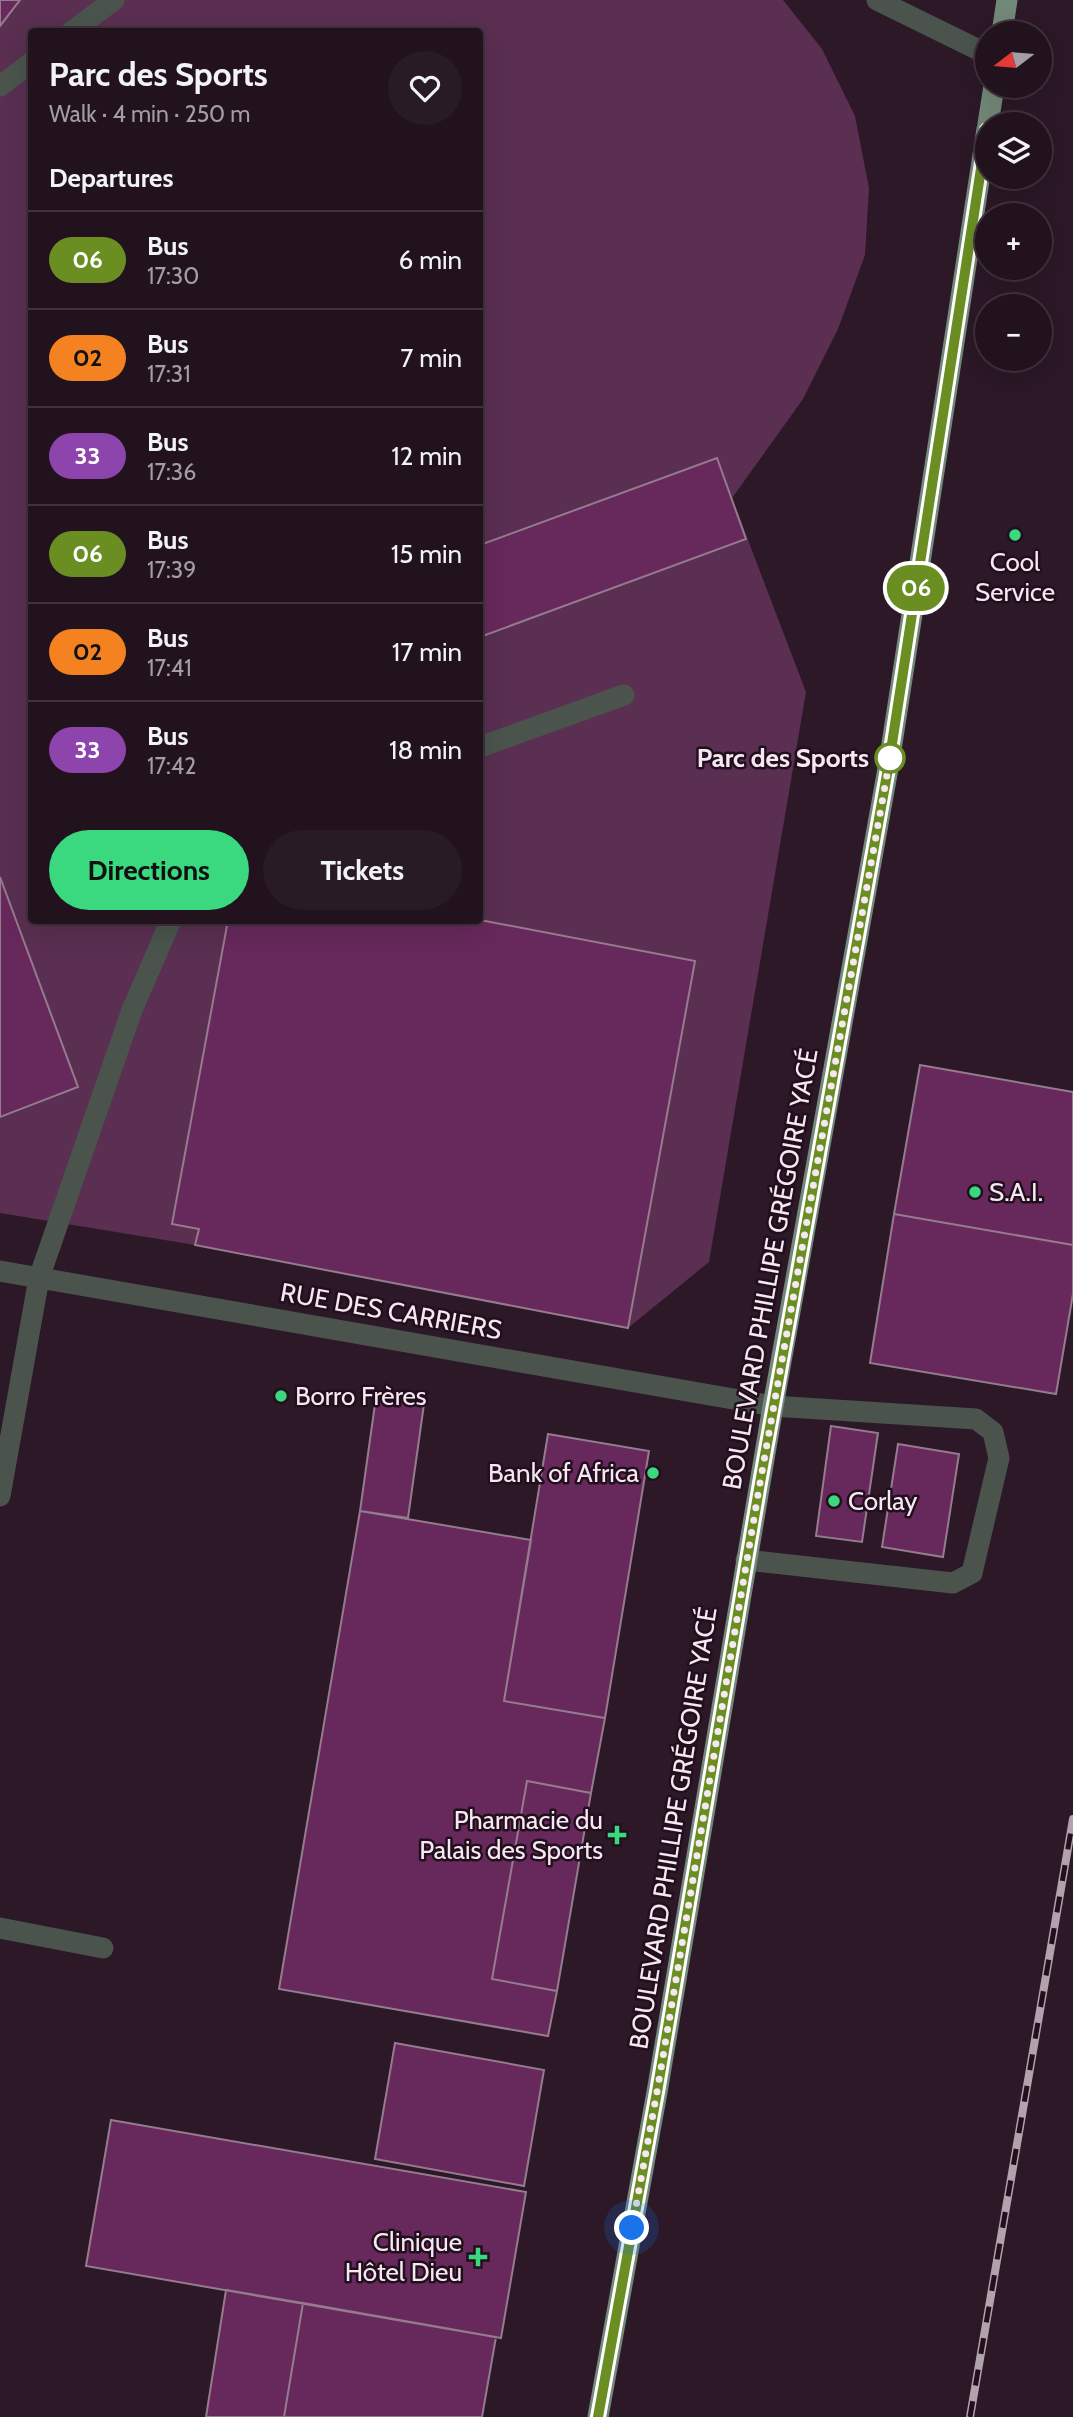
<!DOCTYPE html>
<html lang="en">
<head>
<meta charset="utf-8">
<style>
	:root { --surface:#21121d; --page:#291b26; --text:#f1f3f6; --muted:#a29ea4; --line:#3e323b; --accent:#3ad87f }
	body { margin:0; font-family:Cabin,sans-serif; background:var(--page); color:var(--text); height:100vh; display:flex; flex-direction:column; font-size:26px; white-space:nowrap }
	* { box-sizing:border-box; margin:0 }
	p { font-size:23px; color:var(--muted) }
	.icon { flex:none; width:38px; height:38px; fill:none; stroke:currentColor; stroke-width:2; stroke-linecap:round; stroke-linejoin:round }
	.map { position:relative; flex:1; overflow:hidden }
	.panel { position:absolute; left:28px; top:28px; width:455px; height:896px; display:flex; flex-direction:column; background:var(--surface); border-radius:7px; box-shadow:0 7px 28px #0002,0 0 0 2px var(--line) }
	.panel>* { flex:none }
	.badge { padding:0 14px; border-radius:23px; font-size:24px; line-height:46px }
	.needle { width:46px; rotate:254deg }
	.fabs { position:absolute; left:975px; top:21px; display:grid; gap:14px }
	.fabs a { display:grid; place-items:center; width:77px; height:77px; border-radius:50%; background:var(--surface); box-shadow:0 7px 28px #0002,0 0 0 2px var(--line); font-size:35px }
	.you { position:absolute; width:35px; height:35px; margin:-18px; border:5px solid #fff; border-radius:50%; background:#1a73e8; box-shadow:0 0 0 10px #1a73e833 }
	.map>.badge { position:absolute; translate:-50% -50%; box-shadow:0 0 0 4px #fff }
	h2 { padding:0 21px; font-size:26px; line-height:63px }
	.round { display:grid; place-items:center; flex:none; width:74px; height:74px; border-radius:37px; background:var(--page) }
	.overview { display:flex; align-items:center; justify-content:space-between; height:119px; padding:0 21px }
	h1 { font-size:33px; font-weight:800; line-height:52px }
	.action { display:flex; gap:14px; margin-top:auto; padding:14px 21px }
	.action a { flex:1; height:80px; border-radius:42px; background:var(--accent); color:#111; font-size:28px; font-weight:800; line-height:80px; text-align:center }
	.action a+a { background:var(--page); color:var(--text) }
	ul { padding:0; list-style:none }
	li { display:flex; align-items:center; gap:21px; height:98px; padding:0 21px; border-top:2px solid var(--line) }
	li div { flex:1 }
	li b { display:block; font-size:26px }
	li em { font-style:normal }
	li .badge { min-width:77px; font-weight:700; text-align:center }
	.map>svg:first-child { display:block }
</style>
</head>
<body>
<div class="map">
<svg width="1073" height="2417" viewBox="0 0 1073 2417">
	<rect width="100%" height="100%" fill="#2c1827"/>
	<path fill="#5a2f51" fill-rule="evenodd" d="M0,0H783L822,49L855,116L869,188L865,255L838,329L803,399L732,498L806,692L709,1262L628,1328L195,1245L0,1213ZM32,32H480V920H32Z"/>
	<path fill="#67285b" stroke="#957b8e" stroke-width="2" d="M0,0H20L0,26Z
		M717,458L746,539L480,637V545Z
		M0,877L78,1087L0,1117Z
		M228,920H480L695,961L628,1328L195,1245L199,1229L172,1224Z
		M920,1065L1073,1092V1245L894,1214Z
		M894,1214L1073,1245V1294L1056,1394L870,1363Z
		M376,1397L424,1404L408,1518L360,1511Z
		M831,1426L878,1433L862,1542L816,1536Z
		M548,1434L649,1451L605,1718L504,1701Z
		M898,1444L959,1454L943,1557L882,1547Z
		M360,1511L531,1540L504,1701L605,1718L591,1793L527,1781L492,1979L557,1991L548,2036L279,1989Z
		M527,1781L591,1793L557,1991L492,1979Z
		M395,2043L544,2070L524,2186L375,2159Z
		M111,2120L526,2192L501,2338L86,2266Z
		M226,2290L303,2303L284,2417H206Z
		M303,2303L496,2337L482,2417H284Z"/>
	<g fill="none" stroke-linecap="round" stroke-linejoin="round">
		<path stroke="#4a544c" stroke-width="21" d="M877,0L987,54
			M71,32L114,0
			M0,86L32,62
			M480,747L624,695
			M0,1271L773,1406L976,1419L993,1432L999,1458L972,1573L953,1583L746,1560
			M0,1496L39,1278L132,1010L171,920
			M0,1928L103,1948"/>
		<path stroke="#728878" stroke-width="21" d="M1002,33L1007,0
			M988,124L994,86
			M598,2417L657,2092L773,1406L889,763L987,129"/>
		<g stroke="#b2a2ad" stroke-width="8">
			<path id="rail" d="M970,2417L1073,1819"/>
		</g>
		<use href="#rail" stroke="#220f1d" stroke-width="5" stroke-dasharray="16" stroke-linecap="butt"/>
	</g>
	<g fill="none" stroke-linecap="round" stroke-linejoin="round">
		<g stroke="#fff" stroke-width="16">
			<path id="line" d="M598,2417L657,2092L760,1483L889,763L987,130"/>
		</g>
		<use href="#line" stroke="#6b8e23" stroke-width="10"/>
		<path stroke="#f6e8f2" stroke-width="7" stroke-dasharray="0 12.6" d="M632,2228L657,2092L760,1483L890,758"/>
	</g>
	<g fill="#3ad87f" stroke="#220f1d" stroke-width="2.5">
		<circle cx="1015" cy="535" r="7"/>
		<circle cx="975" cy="1192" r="7"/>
		<circle cx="281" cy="1396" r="7"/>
		<circle cx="653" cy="1473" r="7"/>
		<circle cx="834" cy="1501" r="7"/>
		<path d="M613.5 1824.5h7v7h7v7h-7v7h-7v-7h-7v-7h7z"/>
		<path d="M474.5 2246.5h7v7h7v7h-7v7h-7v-7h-7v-7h7z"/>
	</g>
	<circle fill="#fff" stroke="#6b8e23" stroke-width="3.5" cx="890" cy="758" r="14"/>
	<g text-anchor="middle" stroke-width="5" stroke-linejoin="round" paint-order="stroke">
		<g font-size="26" fill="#f6e8f2" stroke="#220f1d" text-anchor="start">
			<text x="1015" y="571" text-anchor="middle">Cool<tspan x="1015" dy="30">Service</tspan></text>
			<text x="989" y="1201">S.A.I.</text>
			<text x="295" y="1405">Borro Frères</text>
			<text x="639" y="1482" text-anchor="end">Bank of Africa</text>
			<text x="848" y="1510">Corlay</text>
			<text x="603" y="1829" text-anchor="end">Pharmacie du<tspan x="603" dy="30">Palais des Sports</tspan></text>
			<text x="462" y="2251" text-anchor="end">Clinique<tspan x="462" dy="30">Hôtel Dieu</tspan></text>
		</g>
		<g font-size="26" font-weight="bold" fill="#f6e8f2" stroke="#220f1d" text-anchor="end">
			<text x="869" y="767">Parc des Sports</text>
		</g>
		<g font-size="26" fill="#f6e8f2" stroke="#220f1d">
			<text transform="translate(770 1269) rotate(-80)" y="9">BOULEVARD PHILLIPE GRÉGOIRE YACÉ</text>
			<text transform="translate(391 1311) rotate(10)" y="9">RUE DES CARRIERS</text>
			<text transform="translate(673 1828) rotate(-81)" y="9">BOULEVARD PHILLIPE GRÉGOIRE YACÉ</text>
		</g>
	</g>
</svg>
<div class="fabs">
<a><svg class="needle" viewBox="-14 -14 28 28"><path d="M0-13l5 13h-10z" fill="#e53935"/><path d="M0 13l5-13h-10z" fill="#a29ea4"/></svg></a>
<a><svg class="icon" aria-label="layers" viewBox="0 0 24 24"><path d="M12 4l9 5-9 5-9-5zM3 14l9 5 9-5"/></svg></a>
<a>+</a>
<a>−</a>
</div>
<div class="you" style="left:632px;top:2228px"></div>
<b class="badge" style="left:916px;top:588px;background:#6b8e23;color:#fff">06</b>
<section class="panel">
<div class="overview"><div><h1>Parc des Sports</h1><p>Walk · 4 min · 250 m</p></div><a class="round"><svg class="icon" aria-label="heart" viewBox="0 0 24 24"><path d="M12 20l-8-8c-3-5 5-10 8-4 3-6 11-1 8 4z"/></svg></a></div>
<h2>Departures</h2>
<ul>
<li><span class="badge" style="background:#6b8e23;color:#fff">06</span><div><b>Bus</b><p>17:30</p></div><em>6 min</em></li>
<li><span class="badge" style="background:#f58220;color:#111">02</span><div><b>Bus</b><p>17:31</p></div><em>7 min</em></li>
<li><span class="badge" style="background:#8e44ad;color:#fff">33</span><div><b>Bus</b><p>17:36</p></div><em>12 min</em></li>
<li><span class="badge" style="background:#6b8e23;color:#fff">06</span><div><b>Bus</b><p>17:39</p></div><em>15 min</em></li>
<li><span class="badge" style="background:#f58220;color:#111">02</span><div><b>Bus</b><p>17:41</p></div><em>17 min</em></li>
<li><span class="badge" style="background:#8e44ad;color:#fff">33</span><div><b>Bus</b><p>17:42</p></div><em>18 min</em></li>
</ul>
<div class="action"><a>Directions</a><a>Tickets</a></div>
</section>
</div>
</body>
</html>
